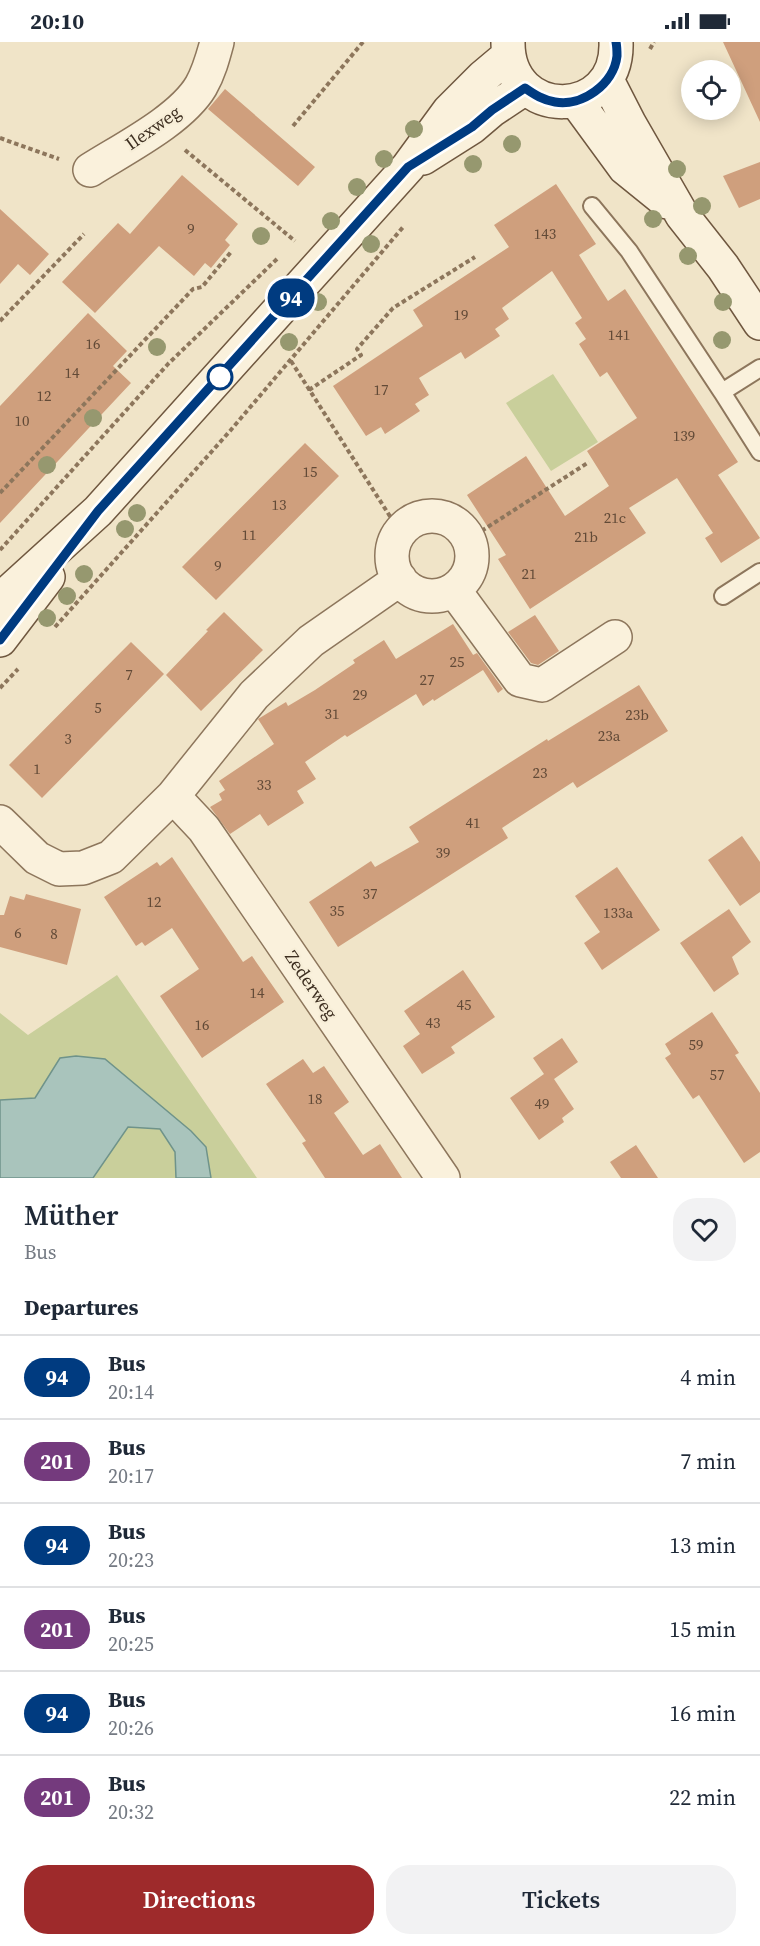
<!DOCTYPE html>
<html lang="en">
<head>
<meta charset="utf-8">
<style>
	:root { --surface:#fff; --page:#f2f2f3; --text:#1f2937; --muted:#747a83; --line:#e0e1e3; --accent:#9e2a2b }
	body { margin:0; font-family:"Source Serif 4",serif; background:var(--page); color:var(--text); height:100vh; display:flex; flex-direction:column; font-size:22px; white-space:nowrap }
	* { box-sizing:border-box; margin:0 }
	p { font-size:20px; color:var(--muted) }
	.icon { flex:none; width:33px; height:33px; fill:none; stroke:currentColor; stroke-width:2; stroke-linecap:round; stroke-linejoin:round }
	.map { position:relative; height:1136px; overflow:hidden }
	.panel { display:flex; flex-direction:column; background:var(--surface); flex:1 }
	.panel>* { flex:none }
	.badge { padding:0 12px; border-radius:20px; font-size:21px; line-height:39px }
	.fabs { position:absolute; left:681px; top:18px; display:grid; gap:12px }
	.fabs a { display:grid; place-items:center; width:60px; height:60px; border-radius:50%; background:var(--surface); box-shadow:0 3px 15px #0003; font-size:30px }
	.map>.badge { position:absolute; translate:-50% -50%; box-shadow:0 0 0 3px #fff }
	h2 { padding:0 24px; font-size:22px; line-height:54px }
	.round { display:grid; place-items:center; flex:none; width:63px; height:63px; border-radius:24px; background:var(--page) }
	.head { display:flex; align-items:center; justify-content:space-between; height:102px; padding:0 24px }
	h1 { font-size:28px; font-weight:600; line-height:45px }
	.primary-button { display:flex; gap:12px; margin-top:auto; padding:12px 24px }
	.primary-button a { flex:1; height:69px; border-radius:24px; background:var(--accent); color:#fff; font-size:24px; font-weight:600; line-height:69px; text-align:center }
	.primary-button a+a { background:var(--page); color:var(--text) }
	ul { padding:0; list-style:none }
	li { display:flex; align-items:center; gap:18px; height:84px; padding:0 24px; border-top:2px solid var(--line) }
	li div { flex:1 }
	li b { display:block; font-size:22px }
	li em { font-style:normal }
	li .badge { min-width:66px; font-weight:700; text-align:center }
	.status { display:flex; justify-content:space-between; align-items:center; height:42px; padding:0 30px; background:var(--surface); direction:ltr }
	.status svg { height:16px; fill:currentColor }
	.map>svg:first-child { display:block }
</style>
</head>
<body>
<div class="status"><b>20:10</b><svg viewBox="0 0 49 12"><path d="M0 12V9h3v3zM5 12V6h3v6zM10 12V3h3v9zM15 12V0h3v12zM26 1h20v11H26zM47 4h2v5h-2z"/></svg></div>
<div class="map">
<svg width="760" height="1136" viewBox="0 0 760 1136">
	<rect width="100%" height="100%" fill="#f0e4c8"/>
	<path fill="#c9cf9b" d="M553,332L598,400L551,429L506,361Z
		M117,933L257,1136H0V971L28,993Z"/>
	<path fill="#a9c4bc" stroke="#6f938a" stroke-width="1.5" d="M76,1014L105,1017L191,1089L206,1105L211,1136H176L175,1110L160,1087L128,1085L93,1136H0V1058L35,1056L60,1016Z"/>
	<path fill="#cf9f7d" d="M723,0H760V80Z
		M225,47L315,125L298,144L208,67Z
		M760,120V157L739,166L723,134Z
		M182,133L238,182L225,198L230,203L211,226L205,221L194,234L159,204L95,271L62,240L118,181L130,192Z
		M556,142L596,202L579,213L608,259L625,247L738,420L718,433L760,496L721,521L705,496L713,491L677,436L629,466L646,491L530,567L498,517L506,513L467,453L526,414L565,474L609,444L587,409L637,376L607,330L600,335L579,302L586,297L575,281L582,276L552,229L502,266L509,277L495,287L500,294L465,317L461,310L419,336L429,353L415,362L420,369L385,392L381,385L366,394L333,344L423,284L413,268L509,205L494,183Z
		M0,167L49,212L30,233L18,222L0,242Z
		M88,271L127,309L113,324L131,341L0,481V364Z
		M305,401L339,434L216,558L182,525Z
		M224,570L263,608L201,669L166,633L208,589L206,588Z
		M535,573L559,609L538,623L531,621L508,590Z
		M453,582L479,622L473,613L477,611L503,647L498,651L483,628L434,659L433,657L423,664L416,652L347,695L345,693L305,720L316,737L297,749L304,761L268,784L260,772L230,792L210,765L222,758L219,752L225,748L219,739L274,702L258,677L286,660L288,664L315,648L355,621L353,618L384,598L396,617Z
		M131,600L164,632L42,756L9,723Z
		M639,643L668,689L577,746L573,740L502,786L508,796L338,905L309,860L371,819L375,825L419,800L409,785L547,697L548,699Z
		M742,794L760,820V850L740,864L708,818Z
		M172,815L243,920L252,914L284,960L202,1016L160,954L199,927L172,886L145,904L142,900L136,904L104,855L157,820L160,824Z
		M617,825L660,888L602,928L584,901L600,890L575,854Z
		M26,852L81,867L67,923L0,905V873H4L10,854L24,858Z
		M729,867L751,900L732,915L739,932L714,950L680,901Z
		M463,928L495,975L451,1005L455,1011L422,1032L403,1004L420,992L404,969Z
		M712,970L739,1011L735,1013L760,1051V1110L744,1121L699,1053L693,1057L665,1016L671,1012L665,1002Z
		M562,996L578,1020L554,1037L574,1067L562,1076L564,1080L539,1098L510,1056L544,1032L533,1016Z
		M303,1017L313,1031L324,1024L349,1060L334,1071L363,1113L380,1102L402,1136H325L302,1101L306,1099L266,1042Z
		M636,1103L658,1136H621L610,1120Z"/>
	<g fill="none" stroke-linecap="round" stroke-linejoin="round">
		<g stroke="#8d765c" stroke-width="20">
			<path id="lane" d="M592,164L629,209L722,350
				M760,326L722,350L760,410
				M723,554L760,530"/>
		</g>
		<g stroke="#8d765c" stroke-width="36">
			<path id="street" d="M90,128C123,107 181,78 201,44C209,30 213,15 217,0
				M392 514a40 40 0 1 1 80 0a40 40 0 1 1-80 0Z
				M454,548L520,638L542,643L615,595
				M173,754L204,787L443,1136
				M0,780L37,816L59,827L83,826L111,815L173,754L254,653L311,599L400,537"/>
		</g>
		<g stroke="#6f573f" stroke-width="36">
			<path id="secondary" d="M508,0C507,80 619,79 616,0
				M607,38L629,81L682,173L723,225L760,281
				M576,59L625,126L667,160
				M423,116L472,85L492,68L525,46
				M0,558L98,469L408,125L449,69L483,35L508,14
				M0,598L48,535"/>
		</g>
		<path stroke="#8d765c" stroke-width="4" stroke-dasharray="4.5 3" stroke-linecap="butt" d="M650,7L654,0
			M293,84L363,0
			M0,96L59,117
			M185,108L295,199
			M0,279L84,192
			M291,319L400,490
			M309,348L361,313L357,307L393,266L475,215
			M0,451L193,247L202,245L231,210
			M469,497L589,420
			M0,508L168,322L279,215
			M55,585L230,389L404,184
			M0,646L18,627"/>
		<use href="#lane" stroke="#faf1dc" stroke-width="16"/>
		<use href="#street" stroke="#faf1dc" stroke-width="33"/>
		<use href="#secondary" stroke="#faf1dc" stroke-width="33"/>
	</g>
	<g fill="#96986f">
		<circle cx="414" cy="87" r="9"/>
		<circle cx="512" cy="102" r="9"/>
		<circle cx="384" cy="117" r="9"/>
		<circle cx="473" cy="122" r="9"/>
		<circle cx="677" cy="127" r="9"/>
		<circle cx="357" cy="145" r="9"/>
		<circle cx="702" cy="164" r="9"/>
		<circle cx="653" cy="177" r="9"/>
		<circle cx="331" cy="179" r="9"/>
		<circle cx="261" cy="194" r="9"/>
		<circle cx="371" cy="202" r="9"/>
		<circle cx="688" cy="214" r="9"/>
		<circle cx="318" cy="260" r="9"/>
		<circle cx="723" cy="260" r="9"/>
		<circle cx="722" cy="298" r="9"/>
		<circle cx="289" cy="300" r="9"/>
		<circle cx="157" cy="305" r="9"/>
		<circle cx="93" cy="376" r="9"/>
		<circle cx="47" cy="423" r="9"/>
		<circle cx="137" cy="471" r="9"/>
		<circle cx="125" cy="487" r="9"/>
		<circle cx="84" cy="532" r="9"/>
		<circle cx="67" cy="554" r="9"/>
		<circle cx="47" cy="576" r="9"/>
	</g>
	<g fill="none" stroke-linecap="round" stroke-linejoin="round">
		<g stroke="#fff" stroke-width="14">
			<path id="line" d="M0,598L98,469L408,125L472,85L492,68L525,46C535,53 543,58 555,60C582,65 614,42 617,14C617,10 617,5 616,0"/>
		</g>
		<use href="#line" stroke="#003b80" stroke-width="9"/>
	</g>
	<circle fill="#fff" stroke="#003b80" stroke-width="3" cx="220" cy="335" r="12"/>
	<g text-anchor="middle" stroke-width="4.5" stroke-linejoin="round" paint-order="stroke">
		<g font-size="15" fill="#624a37">
			<text x="191" y="192">9</text>
			<text x="545" y="197">143</text>
			<text x="461" y="278">19</text>
			<text x="619" y="298">141</text>
			<text x="93" y="307">16</text>
			<text x="72" y="336">14</text>
			<text x="381" y="353">17</text>
			<text x="44" y="359">12</text>
			<text x="22" y="384">10</text>
			<text x="684" y="399">139</text>
			<text x="310" y="435">15</text>
			<text x="279" y="468">13</text>
			<text x="615" y="481">21c</text>
			<text x="249" y="498">11</text>
			<text x="586" y="500">21b</text>
			<text x="218" y="529">9</text>
			<text x="529" y="537">21</text>
			<text x="457" y="625">25</text>
			<text x="129" y="638">7</text>
			<text x="427" y="643">27</text>
			<text x="360" y="658">29</text>
			<text x="98" y="671">5</text>
			<text x="332" y="677">31</text>
			<text x="637" y="678">23b</text>
			<text x="609" y="699">23a</text>
			<text x="68" y="702">3</text>
			<text x="37" y="732">1</text>
			<text x="540" y="736">23</text>
			<text x="264" y="748">33</text>
			<text x="473" y="786">41</text>
			<text x="443" y="816">39</text>
			<text x="370" y="857">37</text>
			<text x="154" y="865">12</text>
			<text x="337" y="874">35</text>
			<text x="618" y="876">133a</text>
			<text x="18" y="896">6</text>
			<text x="54" y="897">8</text>
			<text x="257" y="956">14</text>
			<text x="464" y="968">45</text>
			<text x="433" y="986">43</text>
			<text x="202" y="988">16</text>
			<text x="696" y="1008">59</text>
			<text x="717" y="1038">57</text>
			<text x="315" y="1062">18</text>
			<text x="542" y="1067">49</text>
		</g>
		<g font-size="18" fill="#3d2e20" stroke="#f7eed8">
			<text transform="translate(153 86) rotate(-35)" y="6">Ilexweg</text>
			<text transform="translate(311 943) rotate(56)" y="6">Zederweg</text>
		</g>
	</g>
</svg>
<div class="fabs">
<a><svg class="icon" aria-label="locate" viewBox="0 0 24 24"><circle cx="12" cy="12" r="6"/><path d="M12 2v4M12 18v4M2 12h4M18 12h4"/></svg></a>
</div>
<b class="badge" style="left:291px;top:256px;background:#003b80;color:#fff">94</b>
</div>
<section class="panel">
<div class="head"><div><h1>Müther</h1><p>Bus</p></div><a class="round"><svg class="icon" aria-label="heart" viewBox="0 0 24 24"><path d="M12 20l-8-8c-3-5 5-10 8-4 3-6 11-1 8 4z"/></svg></a></div>
<h2>Departures</h2>
<ul>
<li><span class="badge" style="background:#003b80;color:#fff">94</span><div><b>Bus</b><p>20:14</p></div><em>4 min</em></li>
<li><span class="badge" style="background:#743a7d;color:#fff">201</span><div><b>Bus</b><p>20:17</p></div><em>7 min</em></li>
<li><span class="badge" style="background:#003b80;color:#fff">94</span><div><b>Bus</b><p>20:23</p></div><em>13 min</em></li>
<li><span class="badge" style="background:#743a7d;color:#fff">201</span><div><b>Bus</b><p>20:25</p></div><em>15 min</em></li>
<li><span class="badge" style="background:#003b80;color:#fff">94</span><div><b>Bus</b><p>20:26</p></div><em>16 min</em></li>
<li><span class="badge" style="background:#743a7d;color:#fff">201</span><div><b>Bus</b><p>20:32</p></div><em>22 min</em></li>
</ul>
<div class="primary-button"><a>Directions</a><a>Tickets</a></div>
</section>
</body>
</html>
